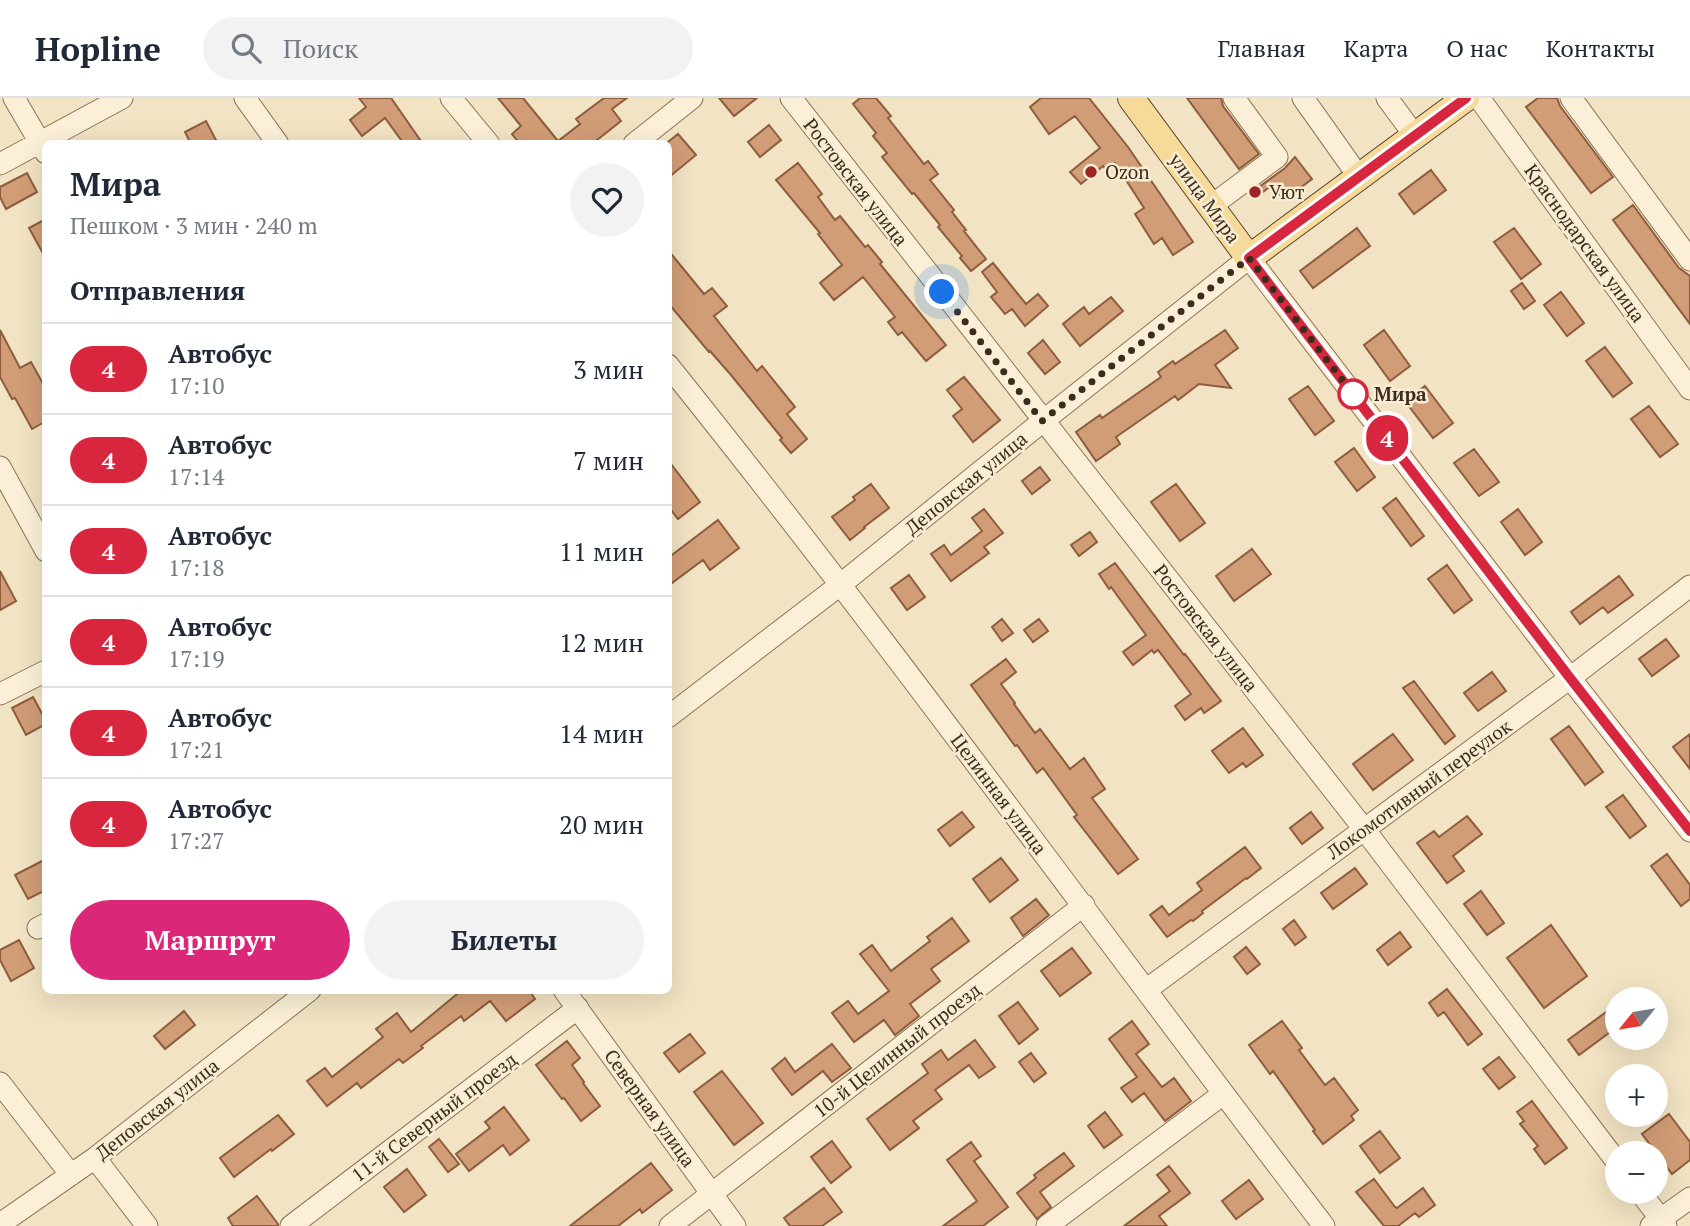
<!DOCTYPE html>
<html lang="ru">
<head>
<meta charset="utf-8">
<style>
	:root { --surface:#fff; --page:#f2f2f3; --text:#1f2937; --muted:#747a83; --line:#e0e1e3; --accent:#db2777 }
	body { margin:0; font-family:"PT Serif",serif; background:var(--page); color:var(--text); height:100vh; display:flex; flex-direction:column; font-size:26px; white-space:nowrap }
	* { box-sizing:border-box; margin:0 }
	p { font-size:23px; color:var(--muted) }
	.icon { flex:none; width:38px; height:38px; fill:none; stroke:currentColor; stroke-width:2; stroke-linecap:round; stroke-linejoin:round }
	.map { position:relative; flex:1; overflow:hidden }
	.drawer { position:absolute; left:42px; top:42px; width:630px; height:854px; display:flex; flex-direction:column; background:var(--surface); border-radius:10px; box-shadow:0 7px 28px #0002 }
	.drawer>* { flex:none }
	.badge { padding:0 14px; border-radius:23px; font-size:24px; line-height:46px }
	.needle { width:46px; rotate:240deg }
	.fabs { position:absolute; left:1605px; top:889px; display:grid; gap:14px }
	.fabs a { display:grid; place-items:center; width:63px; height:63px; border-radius:50%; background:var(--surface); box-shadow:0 7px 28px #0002; font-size:35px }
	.you { position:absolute; width:35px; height:35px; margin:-18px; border:5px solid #fff; border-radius:50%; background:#1a73e8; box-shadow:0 0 0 10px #1a73e833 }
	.map>.badge { position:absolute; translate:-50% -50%; box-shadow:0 0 0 4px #fff }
	h2 { padding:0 28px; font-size:26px; line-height:63px }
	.round { display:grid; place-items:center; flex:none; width:74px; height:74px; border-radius:37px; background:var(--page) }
	.summary { display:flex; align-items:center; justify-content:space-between; height:119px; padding:0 28px }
	h1 { font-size:33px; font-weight:600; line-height:52px }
	.cta { display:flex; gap:14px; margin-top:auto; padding:14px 28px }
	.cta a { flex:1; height:80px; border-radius:42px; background:var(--accent); color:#fff; font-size:28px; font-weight:600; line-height:80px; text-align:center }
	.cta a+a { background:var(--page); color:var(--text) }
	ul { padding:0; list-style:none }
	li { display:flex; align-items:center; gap:21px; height:91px; padding:0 28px; border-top:2px solid var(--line) }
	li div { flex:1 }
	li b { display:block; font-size:26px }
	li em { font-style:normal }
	li .badge { min-width:77px; font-weight:700; text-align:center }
	header { display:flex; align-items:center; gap:42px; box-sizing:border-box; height:98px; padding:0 35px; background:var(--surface); border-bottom:2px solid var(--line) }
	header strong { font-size:33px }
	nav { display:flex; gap:38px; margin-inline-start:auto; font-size:24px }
	.search { width:490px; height:63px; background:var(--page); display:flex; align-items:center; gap:18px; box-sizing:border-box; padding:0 24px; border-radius:38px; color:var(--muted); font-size:26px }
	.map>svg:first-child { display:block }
</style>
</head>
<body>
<header>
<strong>Hopline</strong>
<div class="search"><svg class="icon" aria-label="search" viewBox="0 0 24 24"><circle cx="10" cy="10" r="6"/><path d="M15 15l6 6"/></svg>Поиск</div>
<nav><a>Главная</a><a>Карта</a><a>О нас</a><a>Контакты</a></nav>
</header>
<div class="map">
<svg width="1690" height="1128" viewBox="0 0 1690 1128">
	<rect width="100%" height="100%" fill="#f1e3c3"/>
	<path fill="#d19d76" stroke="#8d5d3d" stroke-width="2" d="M359,0H391L423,46H404L385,20L362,38L350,22L366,9Z
		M498,0H523L558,43L580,26L576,21L604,0H627L612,11L621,23L592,46H520L512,36L521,28Z
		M719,0H757L734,18Z
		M860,0H876L891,18L888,20L924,66L928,63L938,76L930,82L954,112L952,114L966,132L964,133L986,161L971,173L960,160L962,158L938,129L940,127L914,95L912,96L882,59L887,55L873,38L876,35L853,6Z
		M1041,0H1089L1128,49L1193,144L1173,157L1162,140L1154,146L1135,116L1144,110L1115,65L1106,72L1103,68L1081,86L1070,74L1100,50L1075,18L1049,36L1030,9Z
		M1187,0H1221L1223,8L1259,56L1239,71Z
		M1538,0H1557L1560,8L1613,79L1591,95L1526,9Z
		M206,23L218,46H191L185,34Z
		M769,27L781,42L760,59L748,44Z
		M678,36L696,57L668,80V44Z
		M1295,59L1312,81L1284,102L1272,87L1259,97L1255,92L1285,70Z
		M798,65L822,96L818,99L835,122L840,118L865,149L868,147L882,164L880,166L946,247L926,263L902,234L898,237L888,224L895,219L863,179L834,202L820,185L842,167L818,136L820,135L776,82Z
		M1431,72L1446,92L1414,116L1399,96Z
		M27,75L37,94L6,111L0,99V89Z
		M1633,107L1679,170L1690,178V226L1613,122Z
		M46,121V161L29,130Z
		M1357,130L1370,148L1313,190L1300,173Z
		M1514,130L1541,166L1521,181L1494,144Z
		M668,152L704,196L712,190L727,208L714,218L757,273L762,268L795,309L787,316L807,341L791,355L780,342L782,340L731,277L710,253L709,254L668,205Z
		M993,165L1026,206L1038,196L1048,208L1025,228L1012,211L1005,216L991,199L997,194L982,174Z
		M1522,185L1535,203L1524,211L1511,193Z
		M1561,194L1584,225L1567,238L1544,207Z
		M1111,199L1123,213L1080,248L1063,226L1084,209L1089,216Z
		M0,232L20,270L31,264L46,291V323L32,331L15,300L12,301L0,279Z
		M1225,232L1238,250L1215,267L1231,290L1199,286L1178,302L1175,298L1116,339L1120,346L1096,363L1076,334L1100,317L1102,320L1161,279L1158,274L1173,263L1175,266Z
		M1384,232L1410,268L1390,283L1364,247Z
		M1043,242L1060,264L1045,276L1028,255Z
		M1605,249L1632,285L1613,299L1586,263Z
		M964,279L1000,322L973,344L953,318L962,311L947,292Z
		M1308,288L1334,323L1315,337L1289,301Z
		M1425,288L1453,325L1433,340L1405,303Z
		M1649,308L1678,346L1660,359L1631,321Z
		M1354,350L1375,379L1357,393L1335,364Z
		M1474,351L1499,384L1479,398L1454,365Z
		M668,362L700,404L678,421L668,408Z
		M1040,369L1050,382L1032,396L1022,383Z
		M871,386L889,410L864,429L865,430L850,442L832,419L855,402L853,399Z
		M1176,386L1205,425L1180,443L1151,404Z
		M1396,400L1424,438L1411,448L1383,410Z
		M984,411L1003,435L984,449L989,455L951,483L931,456L944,447L951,457L982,433L972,420Z
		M1518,411L1542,444L1525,457L1501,424Z
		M718,422L739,450L710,472L703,462L668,488V460Z
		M1090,434L1097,444L1079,458L1071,447Z
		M1252,451L1271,476L1234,503L1216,478Z
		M1115,465L1184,557L1185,556L1221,603L1204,615L1201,610L1185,622L1175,608L1191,596L1158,552L1154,555L1152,552L1133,567L1123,554L1146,537L1111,489L1109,491L1099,476Z
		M1447,467L1472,502L1454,515L1428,481Z
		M0,473L16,503L0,512Z
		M909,477L925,499L907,512L891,490Z
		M1619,478L1633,497L1608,515L1603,509L1580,526L1571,514Z
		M1002,521L1013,535L1002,543L992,529Z
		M1039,521L1048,533L1033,544L1024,532Z
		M1666,541L1679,558L1652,578L1639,561Z
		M1006,561L1016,574L1001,586L1015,605L1014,606L1035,635L1040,631L1070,671L1084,660L1105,691L1092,700L1138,761L1118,776L1074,719L1077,717L1043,670L1037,675L1017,647L1015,648L971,587Z
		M1492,574L1506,593L1478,613L1464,595Z
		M1414,583L1455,638L1445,646L1403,590Z
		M33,599L46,623V626L26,637L12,610Z
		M1569,628L1603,674L1585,687L1551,641Z
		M1243,630L1263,657L1246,669L1243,665L1229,675L1212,653Z
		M1393,636L1413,662L1373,692L1353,666Z
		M1690,636V671L1673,649Z
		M1623,697L1646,728L1630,740L1606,709Z
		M962,714L974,729L950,748L938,732Z
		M1311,714L1323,730L1302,746L1290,730Z
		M1467,718L1482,736L1453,758L1464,773L1447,785L1417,745L1434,733L1439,739Z
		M1245,749L1261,770L1247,781L1246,780L1202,813L1203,815L1193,823L1191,822L1167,839L1150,817L1162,808L1169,817L1202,792L1197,785Z
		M1667,756L1690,787V801L1681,808L1651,768Z
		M1001,760L1018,782L990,804L973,781Z
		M46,761V792L28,801L15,777Z
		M1355,770L1367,786L1333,811L1321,795Z
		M1481,793L1504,825L1487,837L1464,806Z
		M1036,801L1049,817L1023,838L1011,820Z
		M952,820L969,843L931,871L940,883L910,906L919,918L895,937L884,922L854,944L832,915L848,903L858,916L889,893L860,856L872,847L891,873L930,843L927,839Z
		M1294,822L1306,839L1295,847L1283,831Z
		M1551,827L1587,878L1544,910L1507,860Z
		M1400,834L1411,849L1388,867L1377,852Z
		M19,842L34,870L11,883L0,862V852Z
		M1246,849L1260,866L1247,876L1234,859Z
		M1072,850L1091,875L1060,898L1041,873Z
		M1447,891L1482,936L1468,947L1444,914L1438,918L1429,905Z
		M462,892H529L535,901L506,923L490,903L464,923L461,918L421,948L423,950L403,965L399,961L361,990L357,985L327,1008L307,983L325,970L332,979L383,939L376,931L397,915L411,934Z
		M1018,904L1038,931L1019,946L999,918Z
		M1617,906V929L1579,957L1568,942Z
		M184,913L195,927L165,951L154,938Z
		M1132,923L1149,946L1136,956L1162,989L1174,980L1191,1003L1165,1023L1144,995L1132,1004L1121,990L1137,979L1109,941Z
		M1282,923L1302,950L1299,952L1325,987L1334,980L1358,1012L1351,1018L1354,1022L1323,1046L1313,1033L1315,1032L1273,973L1270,976L1249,947Z
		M690,936L705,955L679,974L664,955Z
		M975,942L995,969L979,980L969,967L935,992L942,1001L913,1023L919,1030L890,1052L867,1021L928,975L922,966L941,952L948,962Z
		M567,943L580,960L572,967L584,984L583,985L600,1008L581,1023L564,1000L562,1001L536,967Z
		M832,946L851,970L832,984L823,973L792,997L772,971L785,960L795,974Z
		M1031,955L1046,975L1034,984L1019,964Z
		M1499,959L1515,979L1499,991L1483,971Z
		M722,973L763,1025L734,1047L694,994Z
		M1532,1003L1567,1050L1545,1066L1534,1051L1538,1048L1520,1026L1524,1023L1517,1014Z
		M504,1009L529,1042L510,1057L503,1047L469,1073L456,1056L490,1030L485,1024Z
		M1105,1014L1122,1037L1104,1050L1088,1028Z
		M1669,1016L1690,1044V1062L1672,1076L1642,1036Z
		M278,1017L294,1036L272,1053L271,1051L234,1079L220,1060Z
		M1380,1033L1400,1060L1380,1075L1360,1048Z
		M439,1041L459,1066L448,1074L429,1049Z
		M832,1043L851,1069L831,1085L811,1059Z
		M971,1044L981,1058L974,1063L1008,1109L983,1128H943L977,1103L947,1062Z
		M1064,1055L1074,1068L1040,1094L1051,1109L1037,1121L1017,1095L1036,1080L1034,1077Z
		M651,1065L672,1092L642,1115L640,1111L618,1128H570Z
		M1169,1068L1190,1095L1159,1118L1167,1128H1124L1170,1093L1157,1077Z
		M407,1071L426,1097L404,1114L384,1089Z
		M1374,1081L1395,1109L1397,1110L1423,1090L1435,1107L1419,1119L1415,1115L1398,1128H1384L1356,1094Z
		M1249,1082L1263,1101L1236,1121L1222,1103Z
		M824,1090L842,1114L822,1128H790L784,1120Z
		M257,1098L278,1126V1128H233L228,1120Z"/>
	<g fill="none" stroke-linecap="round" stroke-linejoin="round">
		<g stroke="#8c7458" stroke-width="23">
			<path id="minor" d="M14,0L46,55
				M245,0L278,46
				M451,0L489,46
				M791,0L1364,731L1617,1064
				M1303,0L1359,79
				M1387,0L1415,38
				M1479,0L1690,291
				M1571,0L1690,162
				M634,46L692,0
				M0,66L122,0
				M1211,108L1277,59L1234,0
				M668,267C894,548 1105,842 1324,1128
				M0,369L46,453
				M0,596L46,573
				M668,619L840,487L1043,323L1249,160L1570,580L1690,733
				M38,830L46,826
				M564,892L735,1128
				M1146,892L1570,580L1690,488
				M0,985L71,1077
				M95,1060L147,1128
				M1640,1094L1666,1128
				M0,1126L95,1060L310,892
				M291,1128L578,910
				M670,1128L1084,807
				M1047,1128L1223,996
				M1651,1128L1690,1100"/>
		</g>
		<g stroke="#5a422d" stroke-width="28">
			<path id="major" d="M1131,0L1249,160L1466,0"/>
		</g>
		<use href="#minor" stroke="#fbf0d7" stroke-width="21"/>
		<use href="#major" stroke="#f6da99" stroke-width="26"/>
	</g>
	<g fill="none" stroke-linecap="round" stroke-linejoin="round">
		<g stroke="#fff" stroke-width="16">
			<path id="line" d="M1466,0L1249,160L1570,580L1690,733"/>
		</g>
		<use href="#line" stroke="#d7263d" stroke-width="10"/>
		<path stroke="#3b2c1d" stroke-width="7" stroke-dasharray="0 12.6" d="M942,194L1042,323L1249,160L1353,296"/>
	</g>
	<g fill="#9f2525" stroke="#f8edd3" stroke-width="2.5">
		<circle cx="1091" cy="74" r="7"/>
		<circle cx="1255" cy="94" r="7"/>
	</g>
	<circle fill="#fff" stroke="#d7263d" stroke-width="3.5" cx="1353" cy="296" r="14"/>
	<g text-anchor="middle" stroke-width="5" stroke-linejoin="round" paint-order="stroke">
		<g font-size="19" fill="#3b2c1d" stroke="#f8edd3" text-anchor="start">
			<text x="1105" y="81">Ozon</text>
			<text x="1269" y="101">Уют</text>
		</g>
		<g font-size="19" fill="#3b2c1d" stroke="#f8edd3">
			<text transform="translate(856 84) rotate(52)" y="7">Ростовская улица</text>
			<text transform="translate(1205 100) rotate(54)" y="7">улица Мира</text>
			<text transform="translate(1585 145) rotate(54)" y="7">Краснодарская улица</text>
			<text transform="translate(966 385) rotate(-39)" y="7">Деповская улица</text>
			<text transform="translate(1206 530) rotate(52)" y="7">Ростовская улица</text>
			<text transform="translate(1419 691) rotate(-36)" y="7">Локомотивный переулок</text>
			<text transform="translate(999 696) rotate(53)" y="7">Целинная улица</text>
			<text transform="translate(897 952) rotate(-38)" y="7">10-й Целинный проезд</text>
			<text transform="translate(650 1010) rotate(54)" y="7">Северная улица</text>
			<text transform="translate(157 1011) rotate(-38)" y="7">Деповская улица</text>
			<text transform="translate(434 1019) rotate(-37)" y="7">11-й Северный проезд</text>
		</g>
		<g font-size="19" font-weight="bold" fill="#3b2c1d" stroke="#f8edd3" text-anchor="start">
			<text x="1374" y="303">Мира</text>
		</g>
	</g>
</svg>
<div class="fabs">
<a><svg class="needle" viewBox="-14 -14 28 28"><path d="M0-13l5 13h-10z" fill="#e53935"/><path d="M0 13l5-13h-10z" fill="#747a83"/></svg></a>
<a>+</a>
<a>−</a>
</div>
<div class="you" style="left:942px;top:194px"></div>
<b class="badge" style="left:1387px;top:340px;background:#d7263d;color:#fff">4</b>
<section class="drawer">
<div class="summary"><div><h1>Мира</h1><p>Пешком · 3 мин · 240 m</p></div><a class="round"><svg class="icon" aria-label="heart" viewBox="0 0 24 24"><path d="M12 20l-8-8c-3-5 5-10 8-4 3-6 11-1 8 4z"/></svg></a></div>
<h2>Отправления</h2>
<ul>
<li><span class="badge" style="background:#d7263d;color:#fff">4</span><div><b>Автобус</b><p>17:10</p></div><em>3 мин</em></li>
<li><span class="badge" style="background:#d7263d;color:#fff">4</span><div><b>Автобус</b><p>17:14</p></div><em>7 мин</em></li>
<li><span class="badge" style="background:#d7263d;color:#fff">4</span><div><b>Автобус</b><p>17:18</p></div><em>11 мин</em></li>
<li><span class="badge" style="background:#d7263d;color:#fff">4</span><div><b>Автобус</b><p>17:19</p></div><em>12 мин</em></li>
<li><span class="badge" style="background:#d7263d;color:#fff">4</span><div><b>Автобус</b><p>17:21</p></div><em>14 мин</em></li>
<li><span class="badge" style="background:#d7263d;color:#fff">4</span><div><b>Автобус</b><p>17:27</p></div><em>20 мин</em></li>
</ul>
<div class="cta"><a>Маршрут</a><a>Билеты</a></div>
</section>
</div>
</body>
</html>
